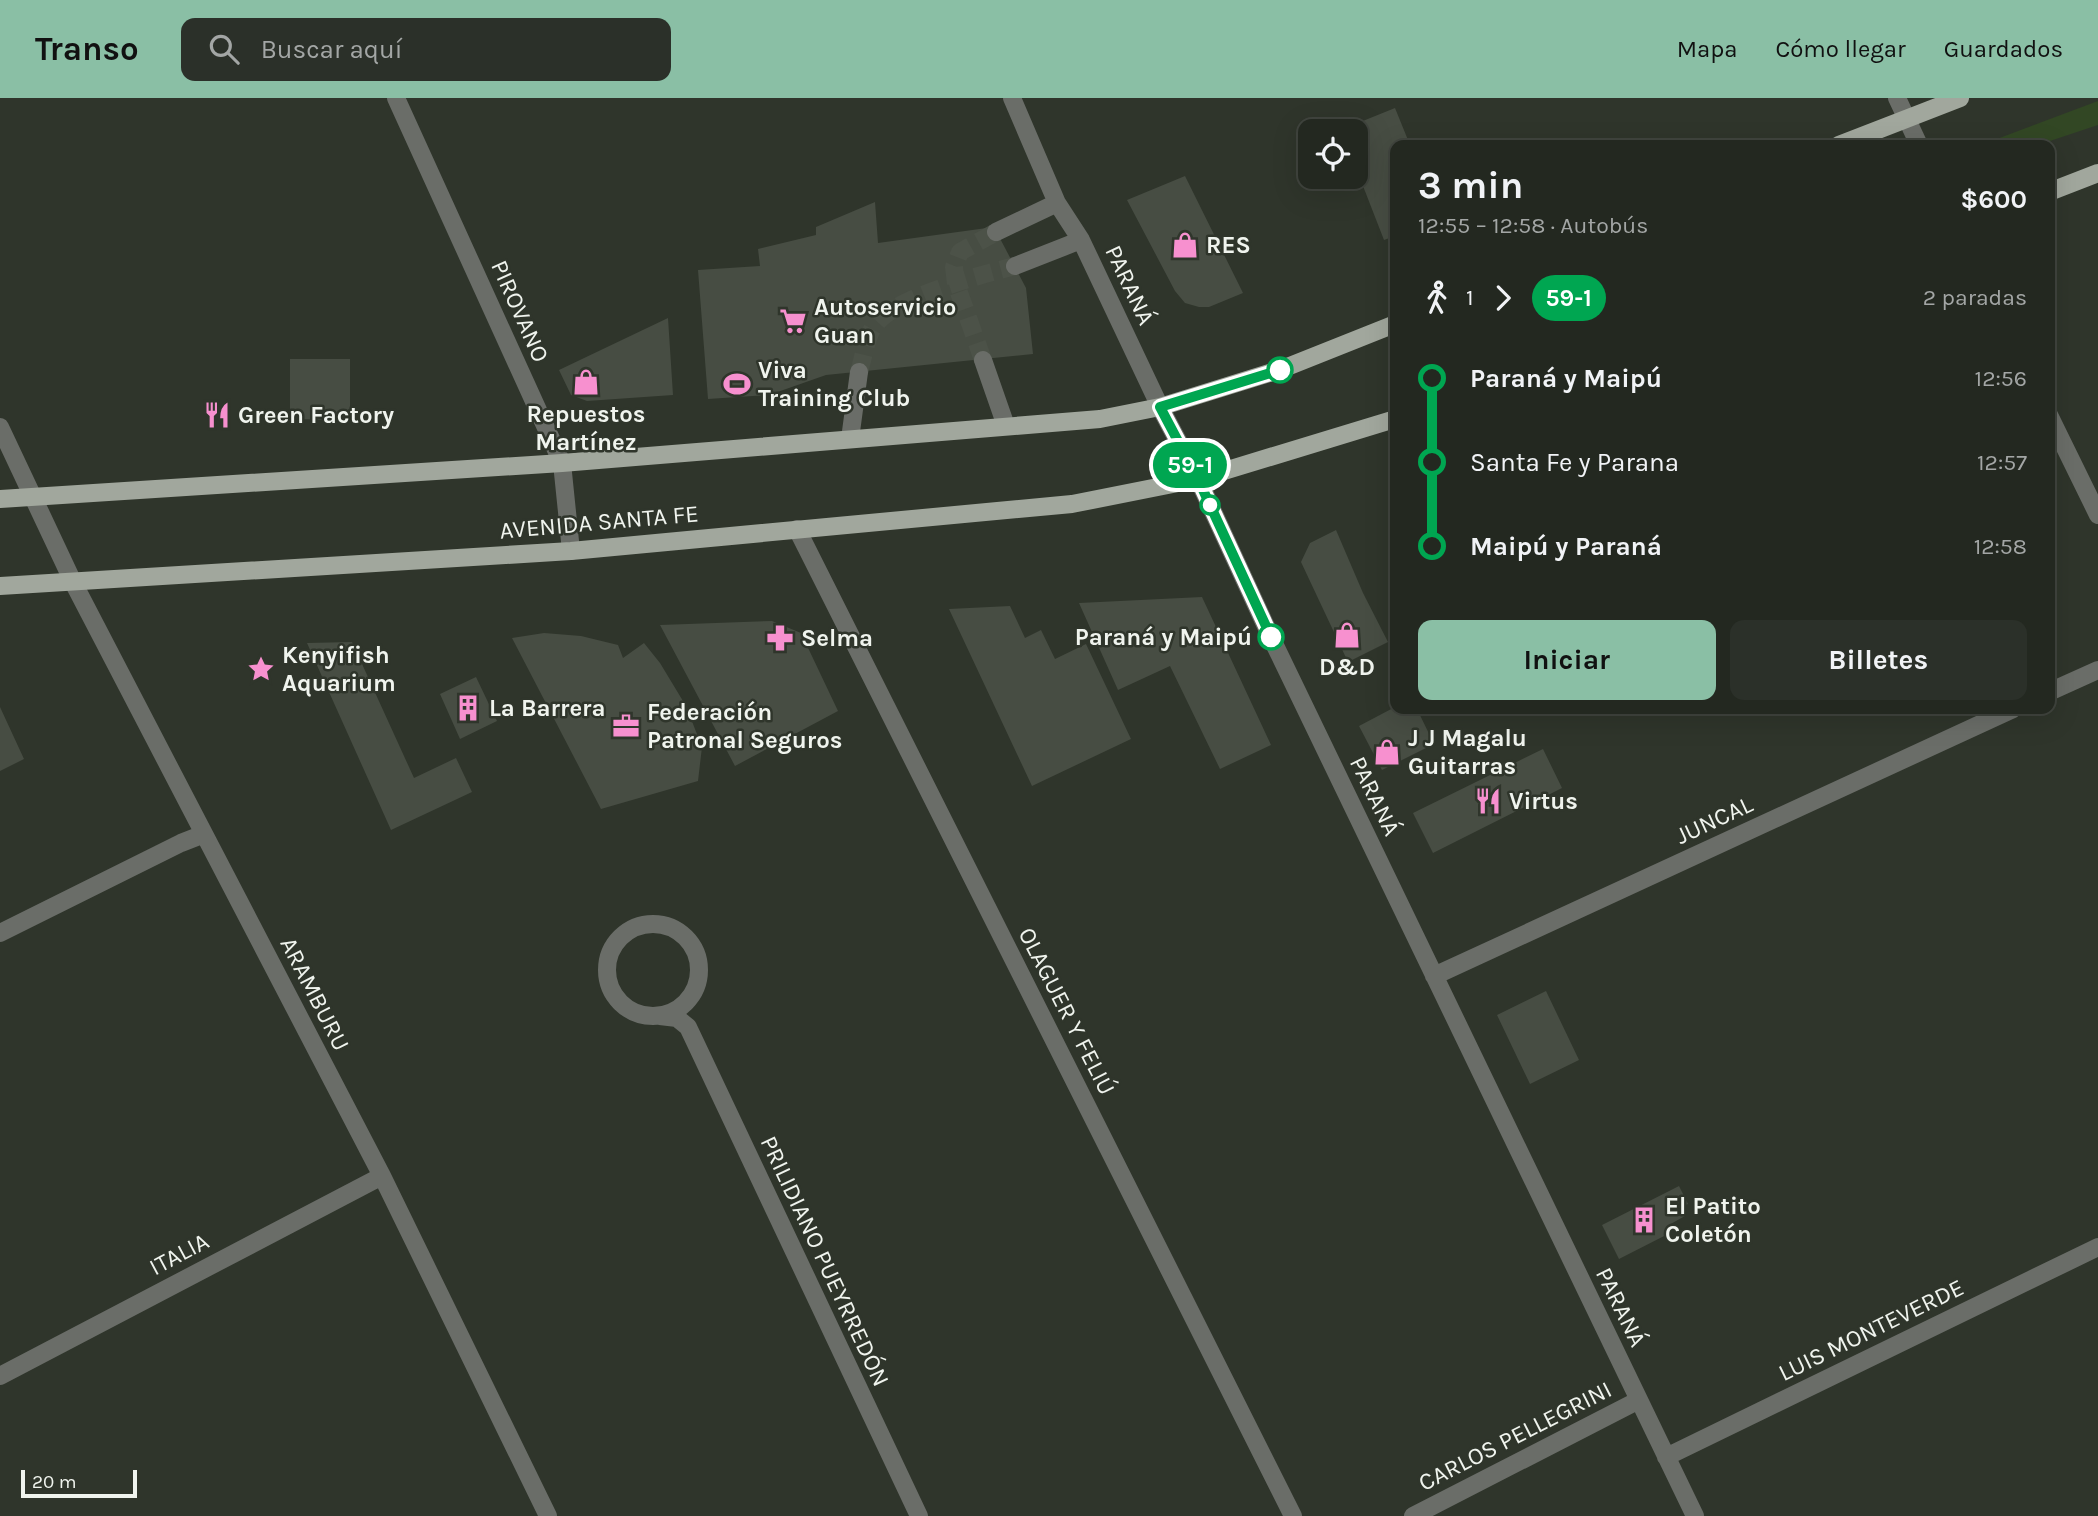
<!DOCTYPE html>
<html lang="es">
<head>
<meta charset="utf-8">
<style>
	:root { --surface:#232820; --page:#2b3029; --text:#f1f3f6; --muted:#a3a6a5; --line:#40443e; --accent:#8abfa5 }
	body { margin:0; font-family:Karla,sans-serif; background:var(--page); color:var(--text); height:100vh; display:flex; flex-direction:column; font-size:26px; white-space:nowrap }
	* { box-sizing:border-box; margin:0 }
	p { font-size:23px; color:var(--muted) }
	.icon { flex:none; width:38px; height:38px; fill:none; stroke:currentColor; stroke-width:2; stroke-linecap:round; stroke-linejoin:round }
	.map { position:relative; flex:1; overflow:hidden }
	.drawer { position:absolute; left:1390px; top:42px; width:665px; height:574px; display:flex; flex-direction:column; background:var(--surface); border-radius:14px; box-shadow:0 7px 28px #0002,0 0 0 2px var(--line) }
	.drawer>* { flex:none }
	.badge { padding:0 14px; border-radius:23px; font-size:24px; line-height:46px }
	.tools { position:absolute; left:1298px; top:21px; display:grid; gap:14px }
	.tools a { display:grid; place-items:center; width:70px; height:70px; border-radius:14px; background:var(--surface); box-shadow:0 7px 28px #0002,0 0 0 2px var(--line); font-size:35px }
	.scale { position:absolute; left:21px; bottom:18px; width:116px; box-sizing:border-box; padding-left:7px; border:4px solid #f0f4ee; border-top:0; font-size:19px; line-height:24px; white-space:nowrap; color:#f0f4ee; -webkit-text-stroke:5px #2f352b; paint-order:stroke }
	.map>.badge { position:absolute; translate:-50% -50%; box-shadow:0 0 0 4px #fff }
	.legs { display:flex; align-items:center; gap:10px; height:77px; padding:0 28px; font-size:23px }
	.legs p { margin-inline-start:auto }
	.summary { display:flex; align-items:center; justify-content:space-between; height:119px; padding:0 28px }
	h1 { font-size:38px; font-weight:700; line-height:52px }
	.action { display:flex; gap:14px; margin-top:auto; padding:14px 28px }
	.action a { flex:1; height:80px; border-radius:14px; background:var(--accent); color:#111; font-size:28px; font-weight:700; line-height:80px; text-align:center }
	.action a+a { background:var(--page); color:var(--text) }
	ul { padding:0 28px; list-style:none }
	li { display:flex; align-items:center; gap:24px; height:84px; font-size:26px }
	li i { display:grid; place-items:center; width:10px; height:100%; margin:0 9px; background:currentColor }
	li i::after { content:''; width:18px; height:18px; margin:-9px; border:5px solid; border-radius:50%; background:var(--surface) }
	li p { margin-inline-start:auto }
	li:first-child i { background:linear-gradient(#0000 50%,currentColor 0) }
	li:last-child i { background:linear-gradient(currentColor 50%,#0000 0) }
	header { display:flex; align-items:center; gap:42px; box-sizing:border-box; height:98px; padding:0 35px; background:var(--accent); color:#111 }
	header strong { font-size:33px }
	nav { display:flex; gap:38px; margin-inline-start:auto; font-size:24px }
	.search { width:490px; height:63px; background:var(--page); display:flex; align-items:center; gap:18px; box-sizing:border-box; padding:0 24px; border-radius:14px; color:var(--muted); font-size:26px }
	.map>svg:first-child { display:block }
</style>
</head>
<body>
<header>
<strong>Transo</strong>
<div class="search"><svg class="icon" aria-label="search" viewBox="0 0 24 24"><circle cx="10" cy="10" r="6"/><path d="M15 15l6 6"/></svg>Buscar aquí</div>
<nav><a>Mapa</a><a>Cómo llegar</a><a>Guardados</a></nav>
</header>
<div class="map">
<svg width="2098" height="1418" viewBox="0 0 2098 1418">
	<rect width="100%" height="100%" fill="#2f352b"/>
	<path fill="#324724" d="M2098,3V27L2038,47H1981Z"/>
	<path fill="#474d43" d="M1395,10L1410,47H1395V138L1384,142L1356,70V33H1338Z
		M1185,78L1243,195L1209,209H1199L1185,205L1175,193L1127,102Z
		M875,104L878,145L994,129L1026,190L1033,256L826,277L769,297L708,301L698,172L760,168L758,151L816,137V129Z
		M668,220L673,297L587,303L571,297L559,272Z
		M290,261H350V322L290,321Z
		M1336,432L1363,495L1388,544L1348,564L1301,464L1310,445Z
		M1202,499L1271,647L1220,671L1170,568L1118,592L1079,505Z
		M1010,508L1025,540L1041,532L1055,561L1086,546L1131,641L1032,688L949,511Z
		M772,523L801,535L838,613L735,668L660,527Z
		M544,535L581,538L618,547L623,560L644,545L660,565L686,608L702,649L698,683L601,711L512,540Z
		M352,544L414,680L456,660L472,694L391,732L307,545Z
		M476,579L497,623L460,641L440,596Z
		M0,609L24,661L0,673Z
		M1395,609L1417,611L1434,646L1382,672L1359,628Z
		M1543,651L1562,690L1433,755L1413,715Z
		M1546,893L1579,962L1530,986L1497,917Z
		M1679,1088L1688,1106L1681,1109L1685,1118L1667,1128L1670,1135L1619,1161L1602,1127Z"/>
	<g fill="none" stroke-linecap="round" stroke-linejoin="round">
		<path stroke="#4c5248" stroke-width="18" stroke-dasharray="18 9" stroke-linecap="butt" d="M983,262L956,186L954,169L960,154L996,134
			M859,274C863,261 867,236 875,227C895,199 981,177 1015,168"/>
		<path stroke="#6a6d68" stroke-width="18" d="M396,0L562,365L571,453
			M1012,0L1057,105L1081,142L1160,309L1198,381L1269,535L1695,1418
			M1897,0L1919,47
			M996,134L1057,105
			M1015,168L1081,142
			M983,262L1006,328
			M2049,317L2098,417
			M0,329L73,484L382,1078L548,1418
			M850,341L859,274
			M797,431L1293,1418
			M2049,594L2098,572
			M607 872a46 46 0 1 1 92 0a46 46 0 1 1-92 0Z
			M0,835L181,745L204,736
			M1434,878L2013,611
			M660,918L677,920L688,929L919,1418
			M0,1278L382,1078
			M1666,1359L2098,1149
			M1413,1418L1639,1302"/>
		<path stroke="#a1a79d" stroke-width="18" d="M1839,47L1960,0
			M2049,94L2098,75
			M0,401L562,365L1100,321L1160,309L1282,271L1395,226
			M0,488L571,453L1072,406L1198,381L1395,321"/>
	</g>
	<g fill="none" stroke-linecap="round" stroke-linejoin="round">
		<g stroke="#fff" stroke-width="16">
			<path id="line-1" d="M1271,539L1198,381L1160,309L1280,272"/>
		</g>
		<use href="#line-1" stroke="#00a651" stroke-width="10"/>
	</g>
	<defs>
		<g id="shop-bare" transform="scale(2.1)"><path d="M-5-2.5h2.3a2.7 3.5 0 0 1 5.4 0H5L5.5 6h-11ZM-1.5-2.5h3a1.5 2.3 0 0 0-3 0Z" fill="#f790cf" stroke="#2f352b" stroke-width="2.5" paint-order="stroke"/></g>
		<g id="supermarket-bare" transform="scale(2.1)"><path d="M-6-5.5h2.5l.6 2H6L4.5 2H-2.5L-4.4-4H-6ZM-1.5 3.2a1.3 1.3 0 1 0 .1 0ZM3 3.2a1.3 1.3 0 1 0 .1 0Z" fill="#f790cf" stroke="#2f352b" stroke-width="2.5" paint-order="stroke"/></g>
		<g id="stadium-bare" transform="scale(2.1)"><path d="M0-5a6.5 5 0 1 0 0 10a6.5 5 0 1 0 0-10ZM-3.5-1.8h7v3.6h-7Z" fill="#f790cf" stroke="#2f352b" stroke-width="2.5" paint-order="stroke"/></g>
		<g id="restaurant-bare" transform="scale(2.1)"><path d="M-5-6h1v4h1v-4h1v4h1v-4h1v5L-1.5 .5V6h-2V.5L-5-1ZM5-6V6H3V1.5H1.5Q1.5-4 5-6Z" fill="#f790cf" stroke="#2f352b" stroke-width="2.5" paint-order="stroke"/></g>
		<g id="pharmacy-bare" transform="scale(2.1)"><path d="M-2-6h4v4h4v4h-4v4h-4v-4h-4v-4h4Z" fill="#f790cf" stroke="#2f352b" stroke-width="2.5" paint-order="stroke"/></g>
		<g id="sight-bare" transform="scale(2.1)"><path d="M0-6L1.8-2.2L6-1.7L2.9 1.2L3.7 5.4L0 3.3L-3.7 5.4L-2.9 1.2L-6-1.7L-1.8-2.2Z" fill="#f790cf" stroke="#2f352b" stroke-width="2.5" paint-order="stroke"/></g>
		<g id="building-bare" transform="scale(2.1)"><path d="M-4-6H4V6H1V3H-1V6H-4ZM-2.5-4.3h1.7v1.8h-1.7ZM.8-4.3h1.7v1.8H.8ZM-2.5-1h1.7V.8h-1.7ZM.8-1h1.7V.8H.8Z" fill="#f790cf" stroke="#2f352b" stroke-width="2.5" paint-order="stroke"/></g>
		<g id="office-bare" transform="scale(2.1)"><path d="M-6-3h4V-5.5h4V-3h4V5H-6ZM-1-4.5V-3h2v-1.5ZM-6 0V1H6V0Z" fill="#f790cf" stroke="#2f352b" stroke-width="2.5" paint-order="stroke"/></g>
	</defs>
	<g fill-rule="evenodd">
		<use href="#shop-bare" x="1185" y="147"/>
		<use href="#supermarket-bare" x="793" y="223"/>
		<use href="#shop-bare" x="586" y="284"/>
		<use href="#stadium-bare" x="737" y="286"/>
		<use href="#restaurant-bare" x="217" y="317"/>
		<use href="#shop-bare" x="1347" y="537"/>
		<use href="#pharmacy-bare" x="780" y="540"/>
		<use href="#sight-bare" x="261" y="571"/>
		<use href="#building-bare" x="468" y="610"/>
		<use href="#office-bare" x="626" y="628"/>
		<use href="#shop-bare" x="1387" y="654"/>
		<use href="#restaurant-bare" x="1488" y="703"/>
		<use href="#building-bare" x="1644" y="1122"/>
	</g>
	<g fill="#fff" stroke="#00a651" stroke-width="3.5">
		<circle cx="1280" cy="272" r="12"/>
		<circle cx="1210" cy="407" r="9"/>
		<circle cx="1271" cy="539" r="12"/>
	</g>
	<g text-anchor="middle" stroke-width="5" stroke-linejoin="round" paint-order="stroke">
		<g font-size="24" font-weight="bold" fill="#f0f4ee" stroke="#2f352b" text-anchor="start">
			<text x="1206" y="155">RES</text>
			<text x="814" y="217">Autoservicio<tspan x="814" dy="28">Guan</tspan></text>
			<text x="758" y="280">Viva<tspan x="758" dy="28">Training Club</tspan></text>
			<text x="586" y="324" text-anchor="middle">Repuestos<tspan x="586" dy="28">Martínez</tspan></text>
			<text x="238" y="325">Green Factory</text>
			<text x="801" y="548">Selma</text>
			<text x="282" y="565">Kenyifish<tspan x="282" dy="28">Aquarium</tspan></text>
			<text x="1347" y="577" text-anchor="middle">D&amp;D</text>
			<text x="489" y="618">La Barrera</text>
			<text x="647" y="622">Federación<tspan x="647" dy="28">Patronal Seguros</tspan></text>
			<text x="1408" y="648">J J Magalu<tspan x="1408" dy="28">Guitarras</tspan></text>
			<text x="1509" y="711">Virtus</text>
			<text x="1665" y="1116">El Patito<tspan x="1665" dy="28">Coletón</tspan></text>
		</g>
		<g font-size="24" fill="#f0f4ee" stroke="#2f352b">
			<text transform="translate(1130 187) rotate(65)" y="8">PARANÁ</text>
			<text transform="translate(520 213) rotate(66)" y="8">PIROVANO</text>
			<text transform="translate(599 424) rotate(-5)" y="8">AVENIDA SANTA FE</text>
			<text transform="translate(1375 698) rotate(64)" y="8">PARANÁ</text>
			<text transform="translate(1714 722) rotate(-25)" y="8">JUNCAL</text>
			<text transform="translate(315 896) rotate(63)" y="8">ARAMBURU</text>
			<text transform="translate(1067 913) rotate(63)" y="8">OLAGUER Y FELIÚ</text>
			<text transform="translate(179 1156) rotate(-28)" y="8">ITALIA</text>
			<text transform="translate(825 1163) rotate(65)" y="8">PRILIDIANO PUEYRREDÓN</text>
			<text transform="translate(1621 1209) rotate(64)" y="8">PARANÁ</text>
			<text transform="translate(1871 1232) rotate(-26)" y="8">LUIS MONTEVERDE</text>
			<text transform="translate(1515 1338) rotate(-27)" y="8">CARLOS PELLEGRINI</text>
		</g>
		<g font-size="24" font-weight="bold" fill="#f0f4ee" stroke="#2f352b" text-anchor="end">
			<text x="1252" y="547">Paraná y Maipú</text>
		</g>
	</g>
</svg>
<div class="tools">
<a><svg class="icon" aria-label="locate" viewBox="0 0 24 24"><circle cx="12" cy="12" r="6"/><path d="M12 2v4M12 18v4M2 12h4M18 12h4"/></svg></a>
</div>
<div class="scale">20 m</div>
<b class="badge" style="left:1190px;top:367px;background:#00a651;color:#fff">59-1</b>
<section class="drawer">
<div class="summary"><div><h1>3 min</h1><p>12:55 – 12:58 · Autobús</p></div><b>$600</b></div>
<div class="legs"><svg class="icon" aria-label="walk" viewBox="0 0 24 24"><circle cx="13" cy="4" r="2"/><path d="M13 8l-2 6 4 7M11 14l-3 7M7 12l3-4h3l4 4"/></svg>1<svg class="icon" aria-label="forward" viewBox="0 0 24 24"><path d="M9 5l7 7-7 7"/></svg><b class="badge" style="background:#00a651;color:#fff">59-1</b><p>2 paradas</p></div>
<ul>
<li><i style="color:#00a651"></i><b>Paraná y Maipú</b><p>12:56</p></li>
<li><i style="color:#00a651"></i><span>Santa Fe y Parana</span><p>12:57</p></li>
<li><i style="color:#00a651"></i><b>Maipú y Paraná</b><p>12:58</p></li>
</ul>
<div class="action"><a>Iniciar</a><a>Billetes</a></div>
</section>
</div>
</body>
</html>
